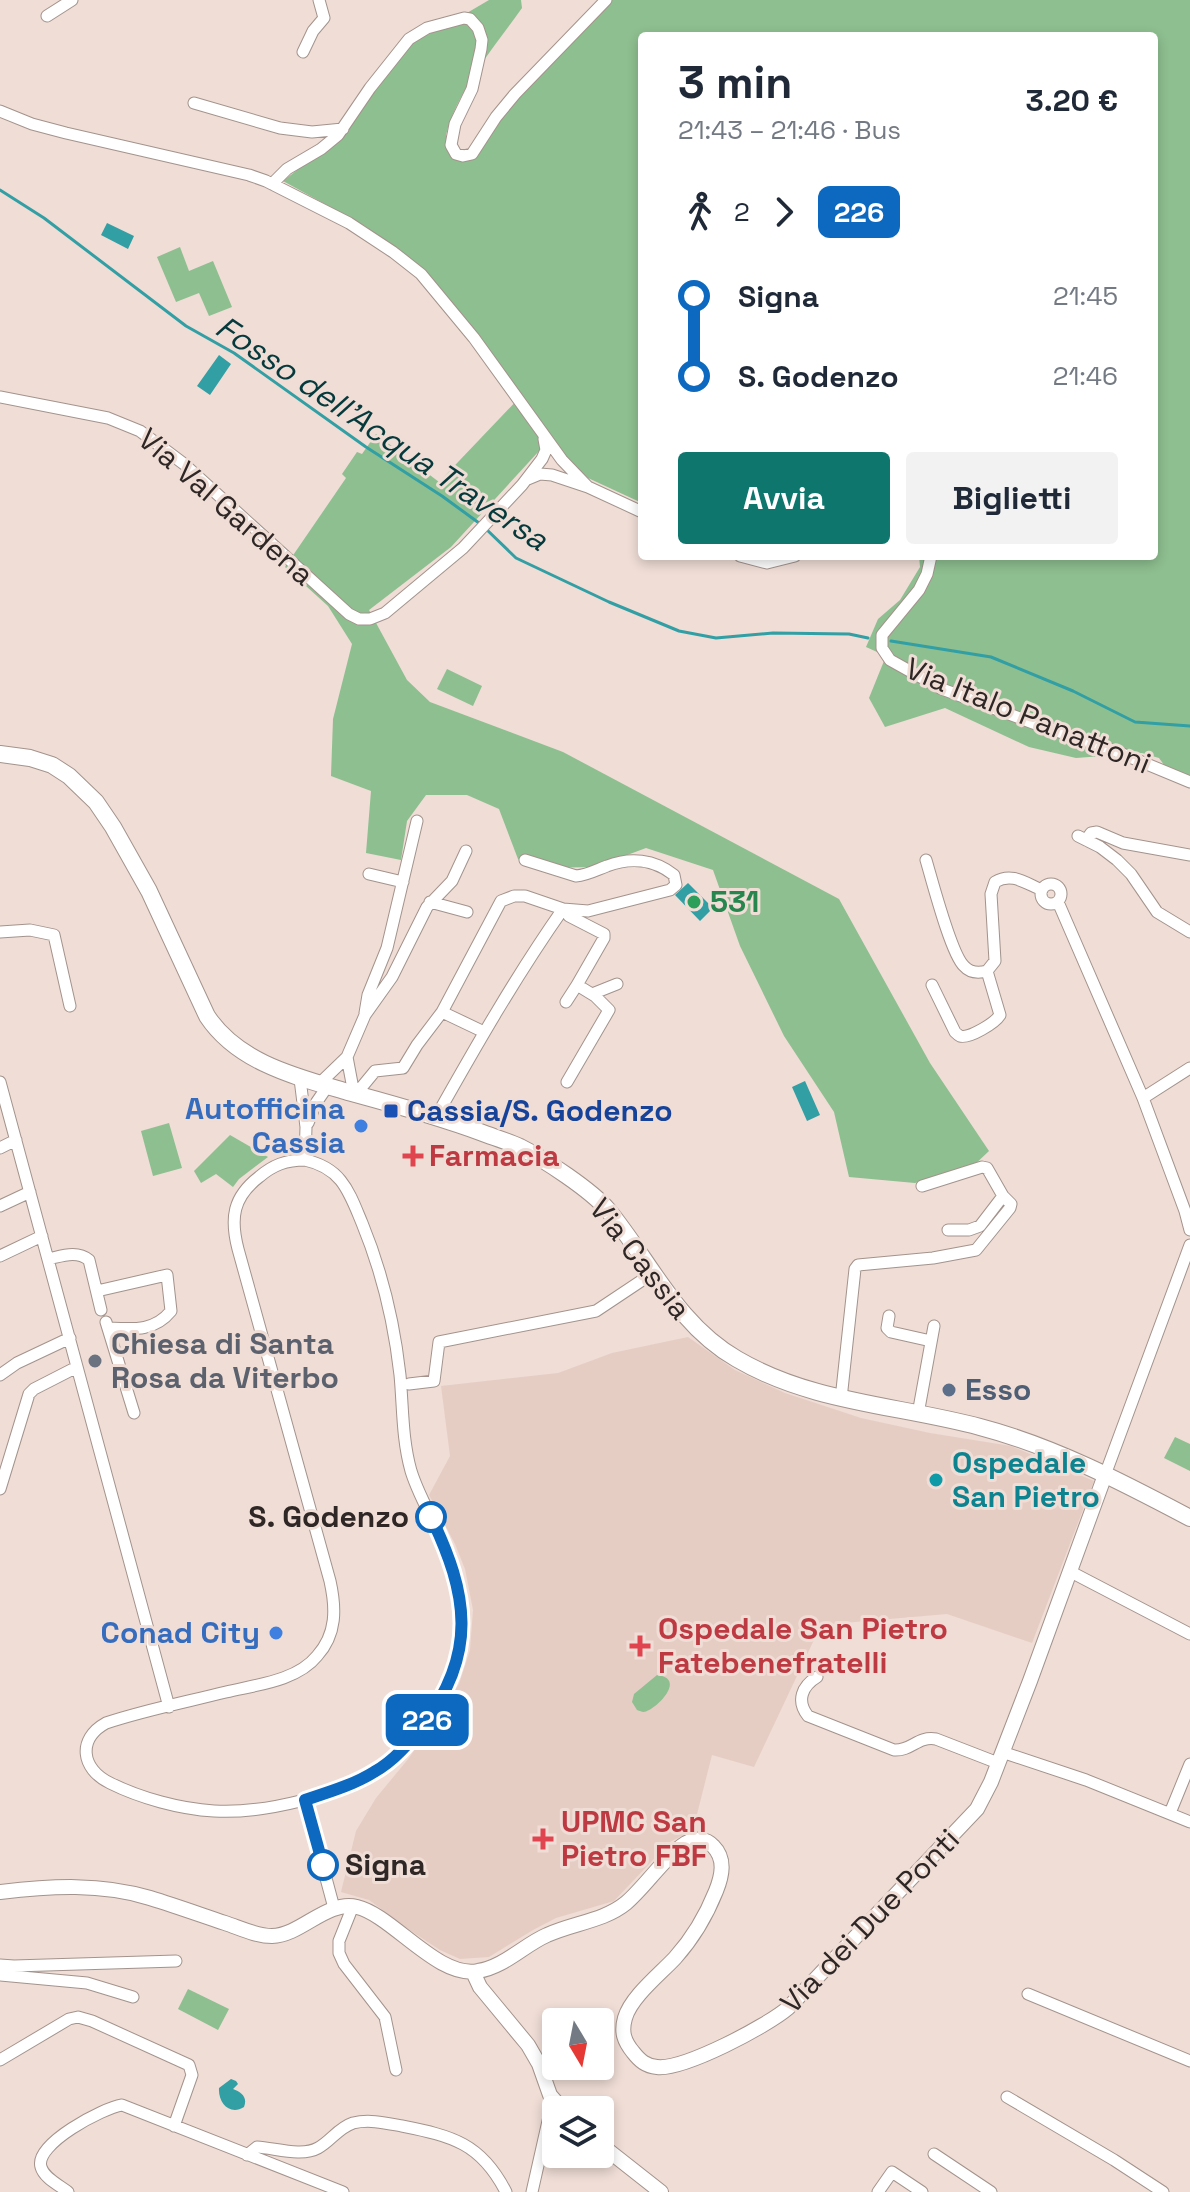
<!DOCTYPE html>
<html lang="it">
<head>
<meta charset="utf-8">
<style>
	:root { --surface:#fff; --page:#f2f2f3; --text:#1f2937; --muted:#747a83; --accent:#0f766e }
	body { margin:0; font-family:"Space Grotesk",sans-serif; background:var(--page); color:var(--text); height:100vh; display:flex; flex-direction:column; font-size:30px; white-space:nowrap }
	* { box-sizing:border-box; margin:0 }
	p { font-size:26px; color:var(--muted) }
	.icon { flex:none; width:44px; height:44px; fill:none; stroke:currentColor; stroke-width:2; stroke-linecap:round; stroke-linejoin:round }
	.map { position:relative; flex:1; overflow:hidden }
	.side { position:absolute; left:638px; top:32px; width:520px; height:528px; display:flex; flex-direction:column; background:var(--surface); border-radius:8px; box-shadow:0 4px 12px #0003 }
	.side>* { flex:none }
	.badge { padding:0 16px; border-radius:12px; font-size:28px; line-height:52px }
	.needle { width:52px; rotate:170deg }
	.controls { position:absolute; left:542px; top:2008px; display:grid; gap:16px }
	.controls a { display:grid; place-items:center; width:72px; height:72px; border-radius:8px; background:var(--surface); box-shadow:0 4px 12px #0003; font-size:40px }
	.map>.badge { position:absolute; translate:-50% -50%; box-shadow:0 0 0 4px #fff }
	.legs { display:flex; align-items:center; gap:12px; height:88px; padding:0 40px; font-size:26px }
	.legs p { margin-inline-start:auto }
	.summary { display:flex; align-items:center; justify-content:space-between; height:136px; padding:0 40px }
	h1 { font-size:44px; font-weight:700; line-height:60px }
	.cta { display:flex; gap:16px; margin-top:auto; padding:16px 40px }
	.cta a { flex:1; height:92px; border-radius:8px; background:var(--accent); color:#fff; font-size:32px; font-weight:700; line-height:92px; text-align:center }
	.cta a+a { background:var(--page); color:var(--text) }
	ul { padding:0 40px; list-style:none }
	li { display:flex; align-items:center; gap:28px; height:80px; font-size:30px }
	li i { display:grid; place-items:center; width:12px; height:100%; margin:0 10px; background:currentColor }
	li i::after { content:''; width:20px; height:20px; margin:-10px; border:6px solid; border-radius:50%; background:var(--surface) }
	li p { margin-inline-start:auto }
	li:first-child i { background:linear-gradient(#0000 50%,currentColor 0) }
	li:last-child i { background:linear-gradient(currentColor 50%,#0000 0) }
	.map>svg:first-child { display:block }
</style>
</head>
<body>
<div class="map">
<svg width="1190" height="2192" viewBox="0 0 1190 2192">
	<rect width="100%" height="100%" fill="#efddd6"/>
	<path fill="#e6cdc3" d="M688,1337L735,1370L785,1393L861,1418L930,1433L1011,1446L1094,1481L1032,1643L947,1614L821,1625L754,1767L712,1755L693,1830L670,1842L614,1901L556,1918L533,1930L489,1957L460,1959L440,1950L411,1931L369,1900L341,1892L356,1831L376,1798L409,1758L459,1684L470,1650L473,1610L465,1569L455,1544L429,1495L450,1456L441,1386L558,1373L612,1353Z"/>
	<path fill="#8ebf90" d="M489,0H521L522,8C495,46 457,90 446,135L453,154L473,155L500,108L606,0H1190V778L1167,769L1159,758L1142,753L1076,758L1029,747L945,708L885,727L869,698L886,656L866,647L878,619L900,600L920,567L919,556H1154V36H642V503L588,478L570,462L551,438L451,547L369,610L407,680L430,702L563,752L839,899L930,1063L989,1151L971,1168L915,1183L849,1177L834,1112L784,1036L740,946L713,870L646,848L595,867L537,868L518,859L499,809L467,795H426L407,821L401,860L366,853L371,791L331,776L333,719L352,644L328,606L285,567L346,478L342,474L357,452L362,454L376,434L439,482L521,396L423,269L365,226L283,181L340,137L398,55L418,39L438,30Z
		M180,247L189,271L213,261L232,307L209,316L199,293L176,302L157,257Z
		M447,669L482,686L473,706L437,689Z
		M169,1123L182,1168L153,1176L141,1131Z
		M230,1135L268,1157L239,1179L233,1187L216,1174L201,1183L194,1171Z
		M1175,1437L1190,1444V1471L1164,1458Z
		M657,1675C684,1678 662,1703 649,1710C644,1713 642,1712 637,1710L632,1702L634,1694Z
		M188,1989L229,2009L218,2030L178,2009Z"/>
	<path fill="#319fa4" d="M107,223L134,236L128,249L101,235Z
		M219,355L231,364L210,395L197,386Z
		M688,883L713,908L700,921L675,895Z
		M805,1081L820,1115L807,1121L792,1087Z
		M231,2079L236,2081L238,2084L233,2089C241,2092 248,2097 244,2107C230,2116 218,2103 219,2088Z"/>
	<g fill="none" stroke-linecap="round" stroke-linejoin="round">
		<path stroke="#319fa4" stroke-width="3" d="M0,190L44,218L186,326L234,353L366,447L442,496L479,523
			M485,528L516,558L609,602L679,631L716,638L773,633L849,634L868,638
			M891,641L991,657L1073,691L1135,722L1190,726"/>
		<g stroke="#a3938c" stroke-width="13">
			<path id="street" d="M47,16L72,0
				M303,52L313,31L324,18L319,0
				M194,103L280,128L312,132L343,129
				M0,111L32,124L66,133L249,175L266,181L349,223L393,252L421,274L474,338L562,460L588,487
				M272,184L287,169L321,149L338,135L370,88L409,39L427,28L464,18L470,19L478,28L482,40L481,49L472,89L455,124L451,145L456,154L463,156L472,154L496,117L515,94L606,0
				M0,397L108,418L140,431L184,464L349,614L359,619H370L385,613L463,548L522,485L542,459L546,450L544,439
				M528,479L540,474L552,475L588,487L642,512
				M740,556L767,563L795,556
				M931,556L927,574L919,590L882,635V648L890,660L942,689L1033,723L1113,750L1190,782
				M1078,836L1100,847L1117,860L1131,874L1157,912L1190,932
				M1086,840L1091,833L1097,832L1123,843L1190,855
				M926,860C932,880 951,954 964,966C970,973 979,973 987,971L995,961L991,894L995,882C1012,872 1025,883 1042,890
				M369,874L403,882
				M1041 894a10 10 0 1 1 20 0a10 10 0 1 1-20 0Z
				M430,902L467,912
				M1058,902L1143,1098L1185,1211L1190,1230
				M0,932L30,930L54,935L70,1006
				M932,985L955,1032C956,1033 958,1035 960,1036C969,1039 995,1023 1000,1015L987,971
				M592,994L617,984
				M566,1002L577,985
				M442,1012L484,1032
				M365,1013L368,995L387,948L417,821
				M347,1057L354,1094
				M300,1079L306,1127L305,1160
				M0,1082L169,1707
				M567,1082L609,1010L595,996L577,985L604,938V934L569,916V910
				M319,1084L347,1057L365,1015L392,977L427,907L452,881L466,851
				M356,1094L375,1071L403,1068L417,1045L442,1012L501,901L514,896H525L563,909L588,911L670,890L676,885L674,875C654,859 630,857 607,866C596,870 588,875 576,876L525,860
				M1143,1098L1190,1068
				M436,1117C476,1046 516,976 563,909
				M308,1123L316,1103L327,1087
				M0,1148L16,1140
				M305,1160C342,1168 349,1192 362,1223C383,1274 394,1321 400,1375C403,1407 402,1439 411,1471C420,1500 437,1526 449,1553C454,1566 456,1581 459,1595C461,1606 464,1618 462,1630C457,1682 424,1738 382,1768C342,1795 263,1814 214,1811C180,1809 140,1798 110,1783C81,1769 77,1739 106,1723C145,1710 186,1702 226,1692C255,1685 297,1681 317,1656C337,1634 336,1608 330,1581L238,1249C230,1218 233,1197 259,1177C273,1165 286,1160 305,1160Z
				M922,1186L982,1167L987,1168L1003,1196
				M0,1206L30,1192
				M0,1256L42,1236
				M48,1259C62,1256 77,1250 89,1260L101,1310
				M97,1291L167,1275L171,1311C154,1332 132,1329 108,1328
				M889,1316L887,1328L891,1332L931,1341
				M106,1322L134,1413
				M0,1375L17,1363L70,1338
				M409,1384L434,1381L439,1342L596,1311L653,1273
				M841,1399L855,1269L858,1265L933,1258L976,1250L1010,1208L1011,1204L1003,1196L980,1226L969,1230H948
				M918,1414L934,1326
				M1105,1475L1190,1245
				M0,1489L29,1394L34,1389L77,1367
				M1071,1572L1190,1634
				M817,1677C802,1686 796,1701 808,1716L894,1750C912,1751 917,1736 936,1739L998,1763
				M1002,1752L1086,1780L1190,1822
				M305,1800L334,1908
				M1170,1813L1190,1764
				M353,1906L339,1941V1953L344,1964L385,2017L396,2070
				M0,1965L14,1966
				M0,1975L87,1983L133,1997
				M13,1975L14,1966L176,1961
				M1028,1994L1190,2061
				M0,2060L69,2019L78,2017L92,2021L189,2065L192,2075L174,2126
				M1007,2097L1114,2160L1163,2192
				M934,2154L991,2192
				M247,2155L257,2147C275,2148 302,2157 318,2148C331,2141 338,2128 353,2123C369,2119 386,2123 402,2126C452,2136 481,2143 506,2192
				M68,2192C59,2185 44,2178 41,2167C34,2144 103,2108 122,2105L343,2192
				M532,2192L553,2099
				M878,2192L892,2172L922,2192"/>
		</g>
		<g stroke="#a3938c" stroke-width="16">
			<path id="secondary" d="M0,1892C51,1886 101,1883 150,1898C176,1906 201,1915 225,1923C240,1928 256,1936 272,1936C302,1935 326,1900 357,1907C392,1915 438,1979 478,1971C504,1967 524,1945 547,1935C573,1923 604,1921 626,1903C646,1886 665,1856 686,1843C695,1838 706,1838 713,1846C726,1859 722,1876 716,1891C706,1916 693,1938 675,1958C660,1974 631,1997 625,2018C621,2032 624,2041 633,2052C640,2061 646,2066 657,2067C684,2070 767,2026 788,2008L977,1809L991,1782L1030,1681L1105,1475
				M473,1972L480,1987L528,2045L539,2064L550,2095L563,2110
				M600,2144L661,2192"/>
		</g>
		<g stroke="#a3938c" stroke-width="18">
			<path id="primary" d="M0,754L30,758L52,765L69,776L96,802L113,827L149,891L207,1016C238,1063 297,1077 348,1092C392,1104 437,1116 480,1132C493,1137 507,1141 520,1147C544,1159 591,1190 608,1210C650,1261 677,1325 737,1359C812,1403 898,1405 980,1427C1053,1446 1124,1483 1190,1518"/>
		</g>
		<use href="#street" stroke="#fff" stroke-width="11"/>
		<use href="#secondary" stroke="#fff" stroke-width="14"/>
		<use href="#primary" stroke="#fff" stroke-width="16"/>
	</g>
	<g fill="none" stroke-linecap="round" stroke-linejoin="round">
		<g stroke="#fff" stroke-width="18">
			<path id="line-1" d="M323,1865L305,1800C329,1792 353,1785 374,1772C394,1761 409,1743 423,1725C478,1653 468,1594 431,1517"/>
		</g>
		<use href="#line-1" stroke="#0c69bf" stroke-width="12"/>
	</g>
	<circle fill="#2e9e5b" stroke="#efddd6" stroke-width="3" cx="694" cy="902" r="8"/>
	<rect fill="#1a4fb4" stroke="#efddd6" stroke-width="3" x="383" y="1103" width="16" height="16" rx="4"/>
	<g fill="#3f7fe0" stroke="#efddd6" stroke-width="3">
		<circle cx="361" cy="1126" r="8"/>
		<circle cx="276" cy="1633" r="8"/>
	</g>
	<g fill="#e0444e" stroke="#efddd6" stroke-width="3">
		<path d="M409 1144h8v8h8v8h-8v8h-8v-8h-8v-8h8z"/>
		<path d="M636 1634h8v8h8v8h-8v8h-8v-8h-8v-8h8z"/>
		<path d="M539 1827h8v8h8v8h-8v8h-8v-8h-8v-8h8z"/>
	</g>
	<circle fill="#6b7280" stroke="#efddd6" stroke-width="3" cx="95" cy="1361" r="8"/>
	<circle fill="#5c6f8a" stroke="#efddd6" stroke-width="3" cx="949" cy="1390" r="8"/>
	<circle fill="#0f9aa8" stroke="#efddd6" stroke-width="3" cx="936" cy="1480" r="8"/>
	<g fill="#fff" stroke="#0c69bf" stroke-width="4">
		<circle cx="431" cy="1517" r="14"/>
		<circle cx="323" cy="1865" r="14"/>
	</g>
	<g text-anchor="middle" stroke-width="6" stroke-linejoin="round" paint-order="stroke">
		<g font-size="30" fill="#2e2725" stroke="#efddd6">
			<text transform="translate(226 507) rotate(41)" y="10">Via Val Gardena</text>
			<text transform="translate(1028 716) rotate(22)" y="10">Via Italo Panattoni</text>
			<text transform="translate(640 1259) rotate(52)" y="10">Via Cassia</text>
			<text transform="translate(870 1921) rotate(-46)" y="10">Via dei Due Ponti</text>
		</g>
		<g font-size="30" font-weight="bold" fill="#27864d" stroke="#efddd6" text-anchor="start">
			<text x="710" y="912">531</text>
		</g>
		<g font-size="30" font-weight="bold" fill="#366cbe" stroke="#efddd6" text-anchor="end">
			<text x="345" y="1119">Autofficina<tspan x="345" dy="34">Cassia</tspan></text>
			<text x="260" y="1643">Conad City</text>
		</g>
		<g font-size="30" font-weight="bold" fill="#164399" stroke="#efddd6" text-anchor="start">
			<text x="407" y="1121">Cassia/S. Godenzo</text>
		</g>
		<g font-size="30" font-weight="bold" fill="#be3a42" stroke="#efddd6" text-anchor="start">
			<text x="429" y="1166">Farmacia</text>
			<text x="658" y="1639">Ospedale San Pietro<tspan x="658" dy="34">Fatebenefratelli</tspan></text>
			<text x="561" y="1832">UPMC San<tspan x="561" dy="34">Pietro FBF</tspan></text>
		</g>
		<g font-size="30" font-weight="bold" fill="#5b616d" stroke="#efddd6" text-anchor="start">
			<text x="111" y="1354">Chiesa di Santa<tspan x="111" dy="34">Rosa da Viterbo</tspan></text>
		</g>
		<g font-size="30" font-weight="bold" fill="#4e5e75" stroke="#efddd6" text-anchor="start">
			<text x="965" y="1400">Esso</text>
		</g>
		<g font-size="30" font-weight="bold" fill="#0d838f" stroke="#efddd6" text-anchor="start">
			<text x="952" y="1473">Ospedale<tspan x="952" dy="34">San Pietro</tspan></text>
		</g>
		<g font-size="30" font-weight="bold" fill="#2e2725" stroke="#efddd6" text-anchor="end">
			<text x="409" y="1527">S. Godenzo</text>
			<text x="345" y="1875" text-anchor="start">Signa</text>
		</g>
		<g font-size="32" font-style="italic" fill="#05393b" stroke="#efddd6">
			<text transform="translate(382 433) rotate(34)" y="11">Fosso dell'Acqua Traversa</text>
		</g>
	</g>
</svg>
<div class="controls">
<a><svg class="needle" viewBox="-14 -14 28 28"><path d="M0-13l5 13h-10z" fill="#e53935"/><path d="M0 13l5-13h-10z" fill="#747a83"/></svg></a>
<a><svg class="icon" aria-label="layers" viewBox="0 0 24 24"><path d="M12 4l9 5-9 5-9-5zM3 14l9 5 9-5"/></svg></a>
</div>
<b class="badge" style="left:427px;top:1720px;background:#0c69bf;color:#fff">226</b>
<section class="side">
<div class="summary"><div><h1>3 min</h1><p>21:43 – 21:46 · Bus</p></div><b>3.20 €</b></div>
<div class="legs"><svg class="icon" aria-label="walk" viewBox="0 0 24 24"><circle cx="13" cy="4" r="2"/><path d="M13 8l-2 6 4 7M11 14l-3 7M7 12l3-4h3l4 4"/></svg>2<svg class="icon" aria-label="forward" viewBox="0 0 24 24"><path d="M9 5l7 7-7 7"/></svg><b class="badge" style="background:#0c69bf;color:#fff">226</b></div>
<ul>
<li><i style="color:#0c69bf"></i><b>Signa</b><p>21:45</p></li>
<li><i style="color:#0c69bf"></i><b>S. Godenzo</b><p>21:46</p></li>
</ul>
<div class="cta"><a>Avvia</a><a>Biglietti</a></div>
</section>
</div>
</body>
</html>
